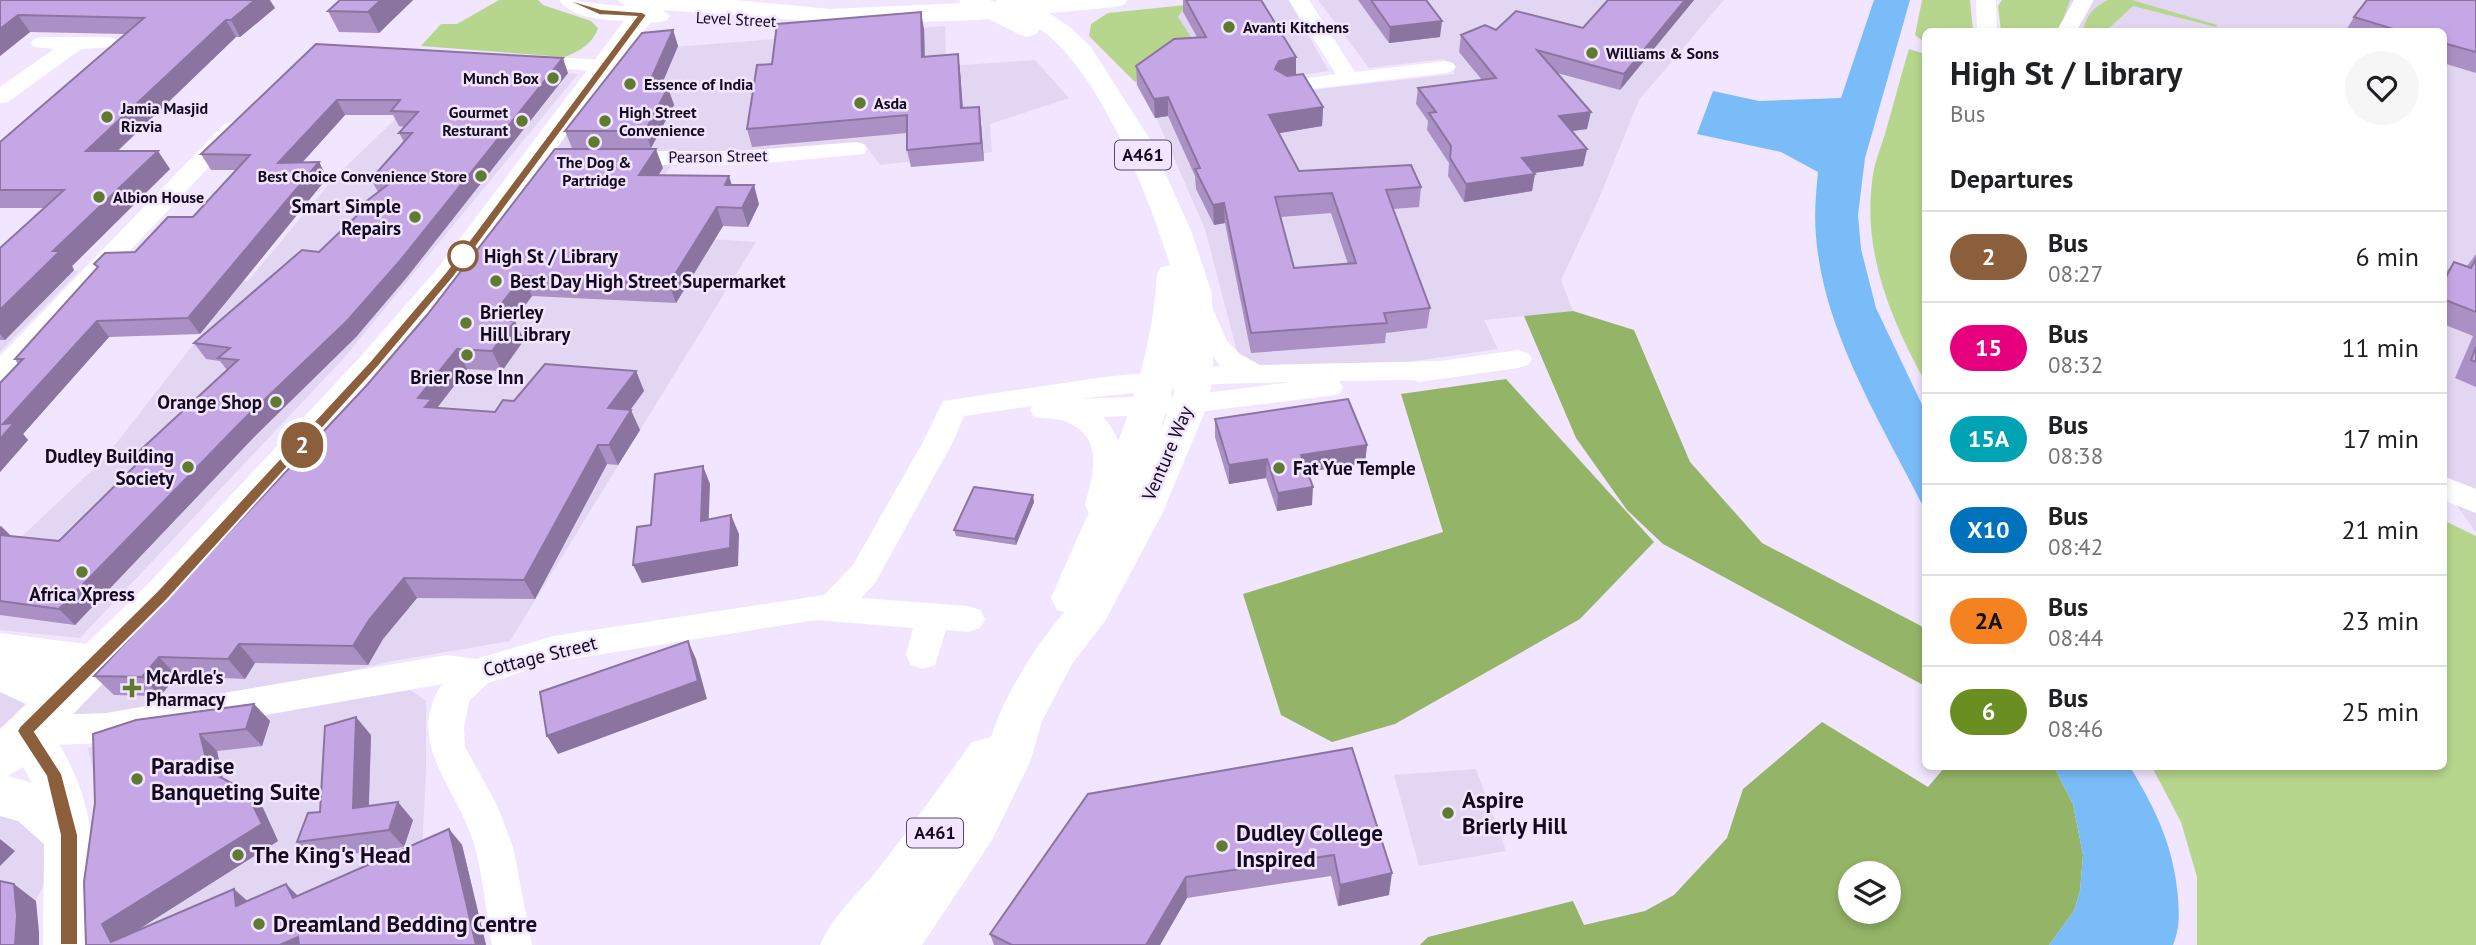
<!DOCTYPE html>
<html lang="en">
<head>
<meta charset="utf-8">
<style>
	:root { --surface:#fff; --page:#f6f6f6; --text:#202124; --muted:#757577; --line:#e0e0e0 }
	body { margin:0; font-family:"PT Sans",sans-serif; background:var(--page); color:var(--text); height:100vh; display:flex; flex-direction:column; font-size:26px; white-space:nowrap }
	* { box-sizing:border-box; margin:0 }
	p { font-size:23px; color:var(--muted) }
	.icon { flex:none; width:38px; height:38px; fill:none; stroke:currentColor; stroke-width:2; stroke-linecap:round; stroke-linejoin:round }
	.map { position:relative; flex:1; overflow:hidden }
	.drawer { position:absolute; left:1922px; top:28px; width:525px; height:742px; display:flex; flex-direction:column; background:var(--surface); border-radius:10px; box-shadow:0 4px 10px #0003 }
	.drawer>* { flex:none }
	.badge { padding:0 14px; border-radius:23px; font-size:24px; line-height:46px }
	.buttons { position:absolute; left:1838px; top:861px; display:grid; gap:14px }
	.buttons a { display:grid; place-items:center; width:63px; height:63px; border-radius:50%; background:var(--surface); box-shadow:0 4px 10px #0003; font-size:35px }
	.map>.badge { position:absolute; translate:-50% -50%; box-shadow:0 0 0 4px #fff }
	h2 { padding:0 28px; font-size:26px; line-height:63px }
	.round { display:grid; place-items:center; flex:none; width:74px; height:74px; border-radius:37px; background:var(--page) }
	.head { display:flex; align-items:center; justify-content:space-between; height:119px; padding:0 28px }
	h1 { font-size:33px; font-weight:600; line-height:52px }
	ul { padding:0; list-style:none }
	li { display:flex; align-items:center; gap:21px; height:91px; padding:0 28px; border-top:2px solid var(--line) }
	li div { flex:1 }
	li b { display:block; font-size:26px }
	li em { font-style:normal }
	li .badge { min-width:77px; font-weight:700; text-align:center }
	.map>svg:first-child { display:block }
</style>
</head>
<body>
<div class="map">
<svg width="2476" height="945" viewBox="0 0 2476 945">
	<rect width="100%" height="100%" fill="#f1e5ff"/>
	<path fill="#e3d6f2" d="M1227,0H1288L1329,71L1143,97L1135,82L1169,56L1178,17L1186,5Z
		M1318,0H1724L1639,100L1598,201L1561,280L1573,311L1484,320L1498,349L1401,363L1264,367L1247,361L1237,352L1205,229L1152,108L1455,74L1444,59L1369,68Z
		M2067,0H2476V532L2443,487V32H2053Z
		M945,26L946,66L1035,60L1069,98L990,124L992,152L880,165L865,144L679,153L628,233L756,242L510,641L393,661L106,728L0,759V662L77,679L256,496L602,66L647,49Z
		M448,62L578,74L344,358L80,638L0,630V557L104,459L224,305L174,282L248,281L334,178L413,102Z
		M79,271L71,279L0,352V273Z
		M410,690L426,701V772L422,851L303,900L106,945L102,812L88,748L144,731Z
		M1476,769L1506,851L1419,866L1394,775Z
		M0,795L69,835L36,900L39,945H0Z"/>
	<path fill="#b7d68d" d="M499,0H538L543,5L591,21L598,28C593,44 579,51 565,57L421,46L441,24H457Z
		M1922,0H1970L1973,31L1925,32V43L1915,35Z
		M2002,0H2070L2059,31H2001L1998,6Z
		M2108,0H2132L2217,25L2216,27L2133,6L2107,30L2109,31H2083C2086,16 2093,7 2108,0Z
		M1186,5L1178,17L1202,54L1169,56L1135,82L1089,36L1091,24L1108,13Z
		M1909,49L1925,54V382C1892,321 1863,255 1872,183C1873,167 1879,152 1884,137C1893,107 1900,78 1909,49Z
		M2443,520L2476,536V945H2197V877L2181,822L2152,767L2443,766Z"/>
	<path fill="#94b467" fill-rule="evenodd" d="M1573,311L1634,330L1690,462L1762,543L1925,628V686L1663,544L1627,510L1576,438L1524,316Z
		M1506,379L1654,542L1580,619L1395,724L1332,742L1281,715L1243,594L1443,532L1401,394Z
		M1822,722L1928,787L1945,767H2054L2073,804L2083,855L2080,891L2074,911L2049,945H1420L1428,937L1573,901L1584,925L1645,911L1674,895L1727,838L1743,789ZM1850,873H1888V912H1850Z"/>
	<path fill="#7abcf8" d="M1874,0H1910L1865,158L1858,215L1861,249L1876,308L1925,411V510C1883,426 1823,332 1816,236C1814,215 1816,193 1818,172L1781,152L1697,134L1713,91L1759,101L1841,98Z
		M2054,767H2130C2156,809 2174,848 2178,897C2179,915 2180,928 2173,945H2049L2074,911L2080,891L2083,855L2073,804Z"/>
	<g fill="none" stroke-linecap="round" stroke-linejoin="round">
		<path fill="#fff" fill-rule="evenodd" d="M1289,0H1309L1355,72L1446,61L1453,63L1456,67L1453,71L1446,73L1287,92L1280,90L1276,86L1280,82L1336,74Z
			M1976,0H1996L1997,32H1977Z
			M2074,0H2094L2076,32H2056Z
			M41,37H108L115,39L118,43L115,47L81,49L8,102L0,103V87L54,49L34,47L31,43L34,39Z
			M526,55L602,60L609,62L612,66L609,70L602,72L519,65L516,61L519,57Z
			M232,122L240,124L243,129L240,134L10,378L0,381V356L224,124Z
			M856,142L864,144L867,149L864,154L744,165H618L610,163L607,158L610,153L618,151H744Z
			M1199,296L1208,298L1227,341L1240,354L1260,365L1440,361L1518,350L1528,353L1532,359L1528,365L1518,368L1420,382L1411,380L1339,381L1343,387L1339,394L1329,396L1190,413L1103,417C1128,442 1128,483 1111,513L1100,516L1089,513L1085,505C1094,470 1105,435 1062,420C1053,418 1043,419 1034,417L1030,410L1032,406L964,416L953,442L875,583L861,598L968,606L980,610L985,619L980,628L968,632L946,630L935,665L923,669L911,665L906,655L913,628L816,620L553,662L488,683L469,701L464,728L465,747L497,805L513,847L532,945H492C486,912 483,876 474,844C458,788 403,743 442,684L106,743L25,746L12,742L7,731L12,720L25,716L106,713L447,655L476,659L553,636L824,595L853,565L923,442L943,401L1104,377L1220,366L1198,336L1186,304L1190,298ZM1291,382L1190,395L1078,399L1217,384Z
			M2443,476L2476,489V513L2443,500Z"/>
		<path fill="#fff" fill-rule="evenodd" d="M559,0C583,0 601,5 625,6L618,0H736L830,9L1029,0H1127L1124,5L1115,7L978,20L830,25L798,20L663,10L670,16L666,21L650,23L611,72L461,283L387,372L177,607L53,735C100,805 94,865 95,945H43L44,844L18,821L0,816V729L26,704L0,692V633L86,644L147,585L361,356L437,269L624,21C604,20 571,18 559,0ZM23,767L32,783L8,776Z"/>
		<path fill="#fff" fill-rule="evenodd" d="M959,0H990L998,4L996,0H1029L1070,27L1091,47L1151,141L1192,233L1212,294L1213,376L1208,404L1162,514L1105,621L1072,664L1042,721L1030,762L992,840L922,945H820C832,916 859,893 879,868C911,827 941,785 972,742L991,737C1006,692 1034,649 1064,612L1057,610L1051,598C1097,491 1150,393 1157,274L1161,267L1170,265C1149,196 1099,70 1040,29L1036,34L1027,37L1018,34L962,5ZM1177,375L1172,404L1160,430Z"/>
	</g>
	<path fill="#aa90c5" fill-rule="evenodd" d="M0,0L275,8L240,37H236L118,151L170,169L72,266L74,270L5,340H0V248L44,208H0V142L125,34L30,32L0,56Z
		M413,0L379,33L339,32L328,11Z
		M1183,0H1261L1296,57V75L1323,107L1322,126L1278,133L1299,171L1421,187L1419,207L1393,209L1430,308L1427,328L1386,333L1385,343L1251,353L1225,223L1214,225L1196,189L1195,176L1168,116L1155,118L1137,85L1136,66L1197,37L1183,12ZM1331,213L1348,264L1294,268L1281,217Z
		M1358,0H1426L1440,37L1389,43Z
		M1608,0H1694L1620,90L1557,73L1587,129L1572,131L1587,149L1583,166L1534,173L1532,191L1464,202L1448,176L1449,163L1427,130L1428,121L1416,104L1418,88L1482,80L1459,52L1461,35L1496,30L1583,28Z
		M2476,0V73L2443,63V32H2345L2354,17Z
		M924,29L925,57L958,54L960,71L963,108L981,124L984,161L911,167L907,150V133L752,147L747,129L772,64Z
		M673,30L678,46L660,88H668L674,105L651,148H572L565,131Z
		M316,44L568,73L407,277L356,337L255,436L75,625L0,615V526L11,536L59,541L139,462L134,456L227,370L220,361L206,359L194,343L319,252L366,207L364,203L378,192L371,179L404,142L399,133L405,127L399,126L393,115H345L302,163L319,162L327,178L200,334L109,337L23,434L28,440L0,472V383L18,364L15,359L97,268L94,264L135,252L193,217L236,170H211L201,154Z
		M663,168L658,175L732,185L759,204L748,227L723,226L676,303L532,296L513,321L524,340L502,371L467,369L437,408L495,412L514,401L636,371L644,391L630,410L640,430L618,465L607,464L535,599L417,598L383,639L368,665L255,663L245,679L177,676L160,696L114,695L94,676L367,385Z
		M2476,254V387L2455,378L2473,336L2443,324V276L2454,262L2467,266Z
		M1215,419L1367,445L1365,463L1307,472L1312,505L1277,511L1266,478L1229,484L1215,437Z
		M1034,502L1016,545L956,536L954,530Z
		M254,704L270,721L262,746L217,751L223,779L246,791L263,808L278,841L132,933L248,901L298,895L449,829L462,845L486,945H86L95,803L93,734Z
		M371,735L369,806L413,820L404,847L313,859L297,842L320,812Z
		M1352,748L1389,895L1338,906L1331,876L1187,898L1160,945H994L990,934Z"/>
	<path fill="#8b75a0" d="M255,0H270L275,8L240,37L231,20Z
		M381,0H413L379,33L368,12Z
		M1685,0H1694L1620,90L1624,74Z
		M921,12L924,29L925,74L922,57Z
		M18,15L30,32L0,56V29Z
		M226,20L236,37L98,169L86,151Z
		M1442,21L1440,37L1389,43L1390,27Z
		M673,30L678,46L653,105L647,88Z
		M958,54L960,71L964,126L961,108Z
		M1296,57V75L1278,80L1275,69L1279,61Z
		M563,58L568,73L407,277L356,337L255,436L75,625L59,609Z
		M668,88L674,105L651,148L645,131Z
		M1168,97V116L1155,118L1154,99Z
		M337,100L345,115L287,179L278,163Z
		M979,107L981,124L984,161L981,143Z
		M1323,107L1322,126L1268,135L1269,115Z
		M1591,112L1587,129L1556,133L1559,116Z
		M656,149L663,168L646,194L639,175Z
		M1587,149L1583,166L1519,175L1522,158Z
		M158,151L170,169L72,266L74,270L5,340L0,334V310L53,251Z
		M319,162L327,178L200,334L188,318Z
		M1535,174L1532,191L1464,202L1466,184Z
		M729,176L735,195L725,185Z
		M754,185L759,204L748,227L742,208Z
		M1224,203L1225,223L1214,225L1213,205Z
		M717,207L723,226L676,303L669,284Z
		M523,276L532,296L500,339L490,319Z
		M97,321L109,337L23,434L28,440L0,472V439L3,424Z
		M515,321L524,340L502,371L492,351Z
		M457,349L467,369L430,417L418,398Z
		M636,371L644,391L617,428L608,408Z
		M631,410L640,430L618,465L609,445Z
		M598,445L607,464L535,599L524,580Z
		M1367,445L1365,463L1300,473L1301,455Z
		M1267,459L1266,478L1229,484V465Z
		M703,466L710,484L708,539L701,521Z
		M1313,487L1312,505L1277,511L1278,493Z
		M1033,495L1034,502L1016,545L1015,539Z
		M731,515L739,534L738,566L642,583L633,565Z
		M1,526L17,542L0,543V527Z
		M404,578L417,598L383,639L368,665L353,646L369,620Z
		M688,641L696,659L707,699L558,754L547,736Z
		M239,644L255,663L245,679L228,659Z
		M159,657L177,676L160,696L142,677Z
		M254,704L270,721L262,746L246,729Z
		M356,717L371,735L368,825L353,808Z
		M200,734L217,751L225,788L209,771Z
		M246,791L263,808L278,841L122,940L111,942L102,924Z
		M398,802L413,820L404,847L389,830Z
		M449,829L462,845L486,945H476Z
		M0,839L15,851L0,866Z
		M1392,873L1389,895L1338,906L1340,885Z
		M1186,877L1187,898L1160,945H1146Z
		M14,884L36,901L39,932V945H15Z
		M286,884L302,900L293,898Z
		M234,889L252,905L236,906Z
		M298,937L306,945H280Z"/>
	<path fill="#c6a7e5" stroke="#8b75a0" stroke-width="2" fill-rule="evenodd" d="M0,0H255L231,20H226L86,151H158L53,251H60L0,310V248L64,190H0V142L144,18L18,15L0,29Z
		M340,0H381L368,12L328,11Z
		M1186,0H1261L1296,57L1279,61L1275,69L1287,76L1303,74L1323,107L1269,115L1299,171L1411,165L1421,187L1386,190L1430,308L1384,313L1387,323L1251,333L1224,203L1213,205L1195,169L1200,168L1168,97L1154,99L1136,66L1174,39L1206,37ZM1332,193L1356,263L1294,268L1275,197Z
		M1371,0H1426L1442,21L1390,27Z
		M1608,0H1685L1624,74L1537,50L1591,112L1559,116L1587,149L1522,158L1535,174L1466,184L1450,158L1451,146L1429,113L1436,112L1418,88L1496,78L1461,35L1485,25L1496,30L1516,11L1583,28Z
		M2367,0H2476V52L2443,43V32H2403L2354,17Z
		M921,12L922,57L958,54L961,108L979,107L981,143L907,150V115L747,129L757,65L772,64L777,24Z
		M673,30L647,88H668L645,131H565L642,33Z
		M316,44L563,58L399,262L347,321L243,420L59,609L0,601V535L59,541L145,456H134L238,360L218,358L230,348L194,343L302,250L319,252L369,204L364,203L394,180L371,179L412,133H399L418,112L391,111L400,100H337L278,163L319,162L188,318L97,321L3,424L14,423L0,439V383L23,359H15L98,267L94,264L105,253L135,252L168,217H193L250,155L201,154Z
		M555,149H656L639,175L729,176L725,185H754L742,208L717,207L669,284L523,276L490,319L515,321L492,351L457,349L418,398L432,399L425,407L495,412L503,400L514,401L545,364L636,371L608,408L631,410L609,445H598L524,580L404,578L369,620L353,646L239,644L228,659L159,657L142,677L94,676L367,385L427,315Z
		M2476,259V312L2443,299V283L2454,262L2471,268Z
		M2476,347V362L2471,360Z
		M1348,399L1367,445L1301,455L1313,487L1278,493L1267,459L1229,465L1215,419Z
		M703,466L701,521L731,515L730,548L633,565L637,527L651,525L655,474Z
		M974,487L1033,495L1015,539L954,530Z
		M688,641L698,681L547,736L540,692Z
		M254,704L246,729L200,734L209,771L246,791L262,824L102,924L111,942L234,889L236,906L286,884L293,898L449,829L476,945H299L298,937L280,945H86L84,882L95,803L93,734L136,720Z
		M356,717L353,808L398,802L389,830L297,842L308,813L320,812L325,726Z
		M1352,748L1392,873L1340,885L1334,855L1186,877L1146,945H1012L990,934L1088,794Z
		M0,881L14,884L17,916L15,945H0Z"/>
	<path fill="#8b5e3c" stroke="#fff" stroke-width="2" d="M566,0H570L601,9L642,12L647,15L453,278L378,367L167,600L35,732L62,774L78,835V945H60V835L46,776L20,736L17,731L20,726L157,591L370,361L445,273L636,17L599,15Z"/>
	<g fill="#5e7b30" stroke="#f1e5ff" stroke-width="2.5">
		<circle cx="1229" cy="27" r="7"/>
		<circle cx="1592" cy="53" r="7"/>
		<circle cx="553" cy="78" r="7"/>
		<circle cx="630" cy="84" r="7"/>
		<circle cx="860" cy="103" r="7"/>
		<circle cx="107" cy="117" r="7"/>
		<circle cx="522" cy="121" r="7"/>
		<circle cx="605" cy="121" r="7"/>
		<circle cx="594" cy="142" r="7"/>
		<circle cx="481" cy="176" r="7"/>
		<circle cx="99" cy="197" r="7"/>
		<circle cx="415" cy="217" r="7"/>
		<circle cx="496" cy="281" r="7"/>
		<circle cx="466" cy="323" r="7"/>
		<circle cx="467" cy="355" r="7"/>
		<circle cx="276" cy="402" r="7"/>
		<circle cx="188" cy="467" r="7"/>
		<circle cx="1279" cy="468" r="7"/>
		<circle cx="82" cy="572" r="7"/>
		<path d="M128.5 677.5h7v7h7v7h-7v7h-7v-7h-7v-7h7z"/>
		<circle cx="137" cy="779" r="7"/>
		<circle cx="1448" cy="813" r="7"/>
		<circle cx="1222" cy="846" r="7"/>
		<circle cx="238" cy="855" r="7"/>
		<circle cx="259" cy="924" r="7"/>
	</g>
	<circle fill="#fff" stroke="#8b5e3c" stroke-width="3.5" cx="463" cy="256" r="14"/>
	<g text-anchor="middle" stroke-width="5" stroke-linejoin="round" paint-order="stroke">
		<g font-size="16" fill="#15091f" stroke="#f1e5ff">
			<text transform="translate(736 19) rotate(3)" y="6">Level Street</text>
			<text transform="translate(718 156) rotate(-1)" y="6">Pearson Street</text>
		</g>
		<g font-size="16" font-weight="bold" fill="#15091f" stroke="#f1e5ff" text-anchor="start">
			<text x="1243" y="33">Avanti Kitchens</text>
			<text x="1606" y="59">Williams &amp; Sons</text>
			<text x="539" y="84" text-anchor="end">Munch Box</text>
			<text x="644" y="90">Essence of India</text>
			<text x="874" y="109">Asda</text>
			<text x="121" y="114">Jamia Masjid<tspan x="121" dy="18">Rizvia</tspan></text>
			<text x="508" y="118" text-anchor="end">Gourmet<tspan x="508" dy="18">Resturant</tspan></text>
			<text x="619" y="118">High Street<tspan x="619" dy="18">Convenience</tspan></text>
			<text x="594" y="168" text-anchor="middle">The Dog &amp;<tspan x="594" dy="18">Partridge</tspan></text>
			<text x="467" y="182" text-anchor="end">Best Choice Convenience Store</text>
			<text x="113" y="203">Albion House</text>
		</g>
		<g fill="#f1e5ff" stroke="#574b62" stroke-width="2">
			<rect x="1115" y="140.5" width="56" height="29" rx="5"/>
			<rect x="907" y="818.5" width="56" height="29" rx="5"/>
		</g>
		<g font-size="18" font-weight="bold" fill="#15091f">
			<text x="1143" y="161">A461</text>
			<text x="935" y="839">A461</text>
		</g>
		<g font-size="19" font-weight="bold" fill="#15091f" stroke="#f1e5ff" text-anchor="start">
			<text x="401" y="213" text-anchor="end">Smart Simple<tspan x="401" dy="22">Repairs</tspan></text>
			<text x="510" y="288">Best Day High Street Supermarket</text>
			<text x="480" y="319">Brierley<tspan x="480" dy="22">Hill Library</tspan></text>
			<text x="467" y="384" text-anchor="middle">Brier Rose Inn</text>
			<text x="262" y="409" text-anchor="end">Orange Shop</text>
			<text x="174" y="463" text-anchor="end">Dudley Building<tspan x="174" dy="22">Society</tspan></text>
			<text x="1293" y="475">Fat Yue Temple</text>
			<text x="82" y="601" text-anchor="middle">Africa Xpress</text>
			<text x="146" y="684">McArdle's<tspan x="146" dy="22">Pharmacy</tspan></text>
		</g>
		<g font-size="19" font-weight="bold" fill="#15091f" stroke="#f1e5ff" text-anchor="start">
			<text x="484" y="263">High St / Library</text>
		</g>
		<g font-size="19" fill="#15091f" stroke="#f1e5ff">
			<text transform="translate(1167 453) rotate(-67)" y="7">Venture Way</text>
			<text transform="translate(540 656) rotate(-14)" y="7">Cottage Street</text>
		</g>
		<g font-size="23" font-weight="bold" fill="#15091f" stroke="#f1e5ff" text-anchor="start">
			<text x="151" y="774">Paradise<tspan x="151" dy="26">Banqueting Suite</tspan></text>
			<text x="1462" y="808">Aspire<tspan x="1462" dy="26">Brierly Hill</tspan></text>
			<text x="1236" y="841">Dudley College<tspan x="1236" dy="26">Inspired</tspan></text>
			<text x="252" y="863">The King's Head</text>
			<text x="273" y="932">Dreamland Bedding Centre</text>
		</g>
	</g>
</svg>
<div class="buttons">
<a><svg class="icon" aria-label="layers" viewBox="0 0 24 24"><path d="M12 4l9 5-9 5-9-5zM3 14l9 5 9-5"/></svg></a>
</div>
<b class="badge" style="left:302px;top:445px;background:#8b5e3c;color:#fff">2</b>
<section class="drawer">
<div class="head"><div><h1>High St / Library</h1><p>Bus</p></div><a class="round"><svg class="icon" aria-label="heart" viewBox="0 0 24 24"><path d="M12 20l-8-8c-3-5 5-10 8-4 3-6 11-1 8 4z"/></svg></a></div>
<h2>Departures</h2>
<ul>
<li><span class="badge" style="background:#8b5e3c;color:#fff">2</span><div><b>Bus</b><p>08:27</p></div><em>6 min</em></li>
<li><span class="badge" style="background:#e6007e;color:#fff">15</span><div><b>Bus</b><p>08:32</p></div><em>11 min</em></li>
<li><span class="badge" style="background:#00a3b4;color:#fff">15A</span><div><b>Bus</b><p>08:38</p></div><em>17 min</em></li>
<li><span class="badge" style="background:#0072bc;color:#fff">X10</span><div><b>Bus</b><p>08:42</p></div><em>21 min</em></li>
<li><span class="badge" style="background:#f58220;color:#111">2A</span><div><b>Bus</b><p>08:44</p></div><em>23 min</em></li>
<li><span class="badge" style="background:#6b8e23;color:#fff">6</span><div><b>Bus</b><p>08:46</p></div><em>25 min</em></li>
</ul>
</section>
</div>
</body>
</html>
